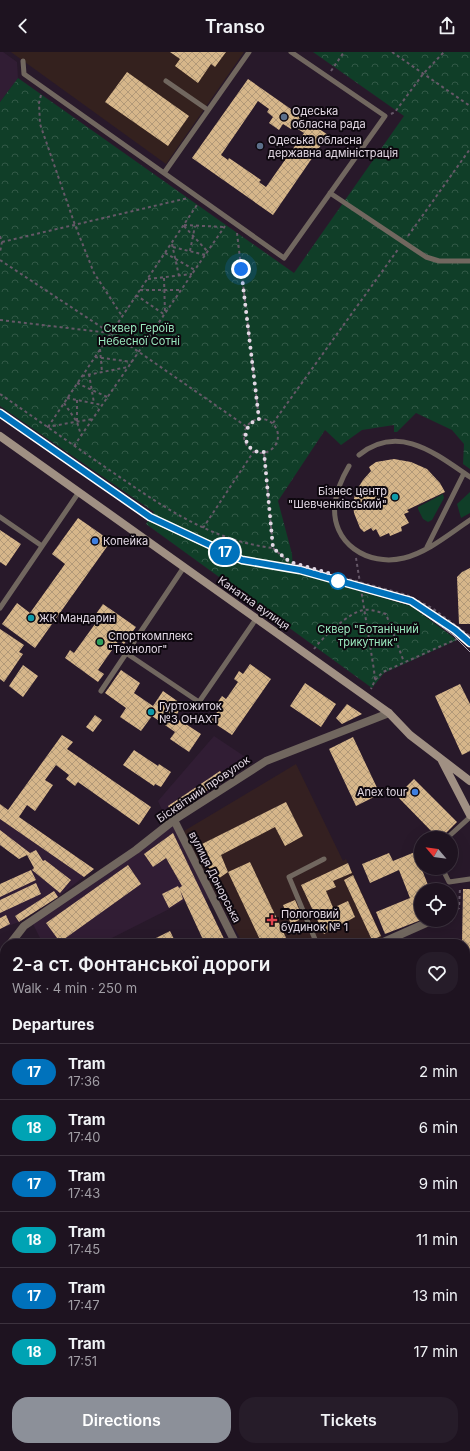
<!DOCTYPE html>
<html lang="en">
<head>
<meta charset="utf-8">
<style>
	:root { --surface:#1e1320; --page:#261c29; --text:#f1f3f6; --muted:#a19ea5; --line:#3c323e; --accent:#8c9099 }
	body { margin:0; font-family:Inter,sans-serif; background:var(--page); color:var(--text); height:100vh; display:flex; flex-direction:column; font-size:15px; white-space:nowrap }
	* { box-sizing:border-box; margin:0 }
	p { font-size:13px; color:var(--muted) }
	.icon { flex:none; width:22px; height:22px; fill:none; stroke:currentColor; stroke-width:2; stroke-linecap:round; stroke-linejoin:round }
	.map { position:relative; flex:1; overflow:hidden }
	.sheet { position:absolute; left:0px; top:887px; width:470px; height:512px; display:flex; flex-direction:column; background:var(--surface); border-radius:16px 16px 0 0; box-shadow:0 4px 16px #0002,0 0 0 1px var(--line) }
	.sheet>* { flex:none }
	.badge { padding:0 8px; border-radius:13px; font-size:14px; line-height:26px }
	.needle { width:26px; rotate:299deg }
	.buttons { position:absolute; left:414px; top:779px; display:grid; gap:8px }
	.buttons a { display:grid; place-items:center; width:44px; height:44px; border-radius:50%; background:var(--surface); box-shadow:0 4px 16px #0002,0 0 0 1px var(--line); font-size:20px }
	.you { position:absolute; width:20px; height:20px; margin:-10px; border:3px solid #fff; border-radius:50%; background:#1a73e8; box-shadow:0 0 0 6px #1a73e833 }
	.map>.badge { position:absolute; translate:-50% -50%; box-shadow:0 0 0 2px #fff }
	h2 { padding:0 12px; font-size:15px; line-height:36px }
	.round { display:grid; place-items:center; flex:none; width:42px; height:42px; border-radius:16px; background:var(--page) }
	.headline { display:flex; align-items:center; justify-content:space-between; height:68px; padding:0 12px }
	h1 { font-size:19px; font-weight:600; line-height:30px }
	.primary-button { display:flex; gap:8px; margin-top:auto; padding:8px 12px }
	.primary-button a { flex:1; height:46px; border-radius:16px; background:var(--accent); color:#fff; font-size:16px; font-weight:600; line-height:46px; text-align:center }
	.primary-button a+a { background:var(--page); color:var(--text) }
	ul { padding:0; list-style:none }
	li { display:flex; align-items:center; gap:12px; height:56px; padding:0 12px; border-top:1px solid var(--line) }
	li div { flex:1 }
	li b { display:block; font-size:15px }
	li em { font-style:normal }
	li .badge { min-width:44px; font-weight:700; text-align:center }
	header { display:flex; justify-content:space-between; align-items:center; height:52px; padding:0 12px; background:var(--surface); font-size:18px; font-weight:600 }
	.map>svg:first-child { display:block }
</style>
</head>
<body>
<header><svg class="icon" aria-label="back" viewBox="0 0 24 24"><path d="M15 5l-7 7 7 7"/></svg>Transo<svg class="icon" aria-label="share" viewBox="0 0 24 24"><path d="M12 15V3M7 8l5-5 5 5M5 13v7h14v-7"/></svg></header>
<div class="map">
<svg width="470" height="1399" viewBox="0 0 470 1399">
	<defs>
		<pattern id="park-crowns" width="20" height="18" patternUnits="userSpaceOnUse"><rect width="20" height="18" fill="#103e28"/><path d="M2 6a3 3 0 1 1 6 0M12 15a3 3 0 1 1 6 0" fill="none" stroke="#325947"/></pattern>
		<pattern id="building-cross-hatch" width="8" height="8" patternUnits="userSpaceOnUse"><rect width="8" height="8" fill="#d6b68a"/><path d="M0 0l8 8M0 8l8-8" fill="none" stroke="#b29978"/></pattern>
	</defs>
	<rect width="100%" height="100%" fill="#28192a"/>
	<path fill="#34211e" d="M11,0H244L166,112Z"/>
	<path fill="#311d34" d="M0,0H3L17,10L18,26L0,50Z
		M214,684L253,710L167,769L158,749Z
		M0,752L94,817L58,845L19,870L0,877V832L34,816L27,803L0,793Z
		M174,769L211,845L189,856L185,849L100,892H43L32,870Z
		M470,961V1144H465V962Z"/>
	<path fill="#342021" d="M296,712L343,809L346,807L385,891L243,892L210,831L184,779Z"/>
	<path fill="#103e28" d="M470,440V461L461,466L457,452Z
		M443,442L444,446L432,468L428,470L423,467L418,457V455Z"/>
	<path fill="url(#park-crowns)" d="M313,0H470V417L463,412L464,392L452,378L416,361L397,380H394V373L362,378L341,393L325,378L278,449L292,502L293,520L411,554L457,588L384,621L372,636L146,472L154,460L0,354V50L18,26L294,221L404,64Z
		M112,1394H153L149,1399H111L109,1397Z"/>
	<path fill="url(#building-cross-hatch)" fill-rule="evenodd" d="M170,0H226L215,15L211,12L198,31L175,14L180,7Z
		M127,20L189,64L168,94L105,50Z
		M248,27L328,83L273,163L192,106ZM258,49L269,57L267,60L273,65L269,71L279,78L283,72L291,77L293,74L304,81L266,135L259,130L261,128L229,106L228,108L221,103Z
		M394,407L411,410L427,417L440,431L445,440L407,458L409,460L404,462L409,471L401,475L402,479L390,484L389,481L380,485L376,477L373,479L371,476L364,480L360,476L354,461L353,450L356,439L363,428L371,419L369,415L376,410Z
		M78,466L111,489L35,596L2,572L17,551L30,561L65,512L52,502Z
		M0,478L21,492L6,514L0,510Z
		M470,516V572H459L457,525L462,520Z
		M103,552L136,575L124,592L119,588L98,618L104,622L98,630L65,606L70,598L74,601L95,572L91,569Z
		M0,577L24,593L19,600L23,602L4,630L0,627Z
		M250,612L271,627L232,683L211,669L221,654L217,651L222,644L226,647L238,630L234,627L239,619L243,622Z
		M23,613L38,624L23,645L9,634Z
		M121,618L140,631L134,641L153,654L163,639L183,653L175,665L201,682L189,700L170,687L175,680L152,664L141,679L120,665L126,656L105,641Z
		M305,631L336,652L321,675L290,654Z
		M460,632L470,652V699L462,703L435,644Z
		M347,652L362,662L342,672L336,666Z
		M95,663L102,668L93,680L86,675Z
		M62,683L73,690L67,697L151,755L139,773L78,730L75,734L66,727L69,723L56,713L45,728L53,733L35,759L27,753L19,765L94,817L84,825L0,767V752L8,758Z
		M353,685L380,742L356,754L329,697Z
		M134,698L158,714L159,712L171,720L161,735L155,732L154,734L123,713Z
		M220,719L225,726L174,762L168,754Z
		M414,727L457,770L441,786H438L397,744Z
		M286,750L303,784L285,794L275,775L221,803L228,820L250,810L289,892H262L228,820L215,829L198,794Z
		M0,778L30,801L36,798L43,809L45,808L71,828L60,841L32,818L34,816L27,803L19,807L0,793Z
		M173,781L226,891L224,892H205L180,838L183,847L169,856L162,842L178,834L179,836L182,834L166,806L153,815L144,802Z
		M415,800L430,838H421V856L417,858L421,868L385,882L376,860L410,846L399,818L370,831L362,812L389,801L393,809Z
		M348,811L352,821L333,829L336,835L326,839L335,860L339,858L337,854L348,849L355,865L324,882L301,833Z
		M128,813L141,832L60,890L46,871Z
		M31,818L36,828L0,845V832Z
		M353,823L381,884L372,888L344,828Z
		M36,831L41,842L0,861V848Z
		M463,837H470V938H465V892H462Z
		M54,839L58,845L19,870L15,864Z
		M295,848L303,866L291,872L283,853Z
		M6,863L10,872L0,877V866Z
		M170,879L175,889L169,892H157L154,887Z
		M5,910V956L0,952V916Z
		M5,974V986L0,983Z
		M465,985H469L470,994L469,1099H465Z
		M0,1030L5,1033V1061L0,1057Z
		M5,1132V1155L0,1151V1139Z
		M465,1174H470V1197H465Z
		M0,1218L5,1221V1244L0,1241Z
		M159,1394H180L176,1399H155Z
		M236,1394H276L283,1399H233Z
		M366,1394H392L389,1399H362Z"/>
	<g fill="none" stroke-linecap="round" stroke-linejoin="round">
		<path stroke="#665868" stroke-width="2" stroke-dasharray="3 3" stroke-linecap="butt" d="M392,0L470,54
			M331,19L344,0
			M41,43L39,51L40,72L75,173L94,221L122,264
			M391,62L395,60L423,22L444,0
			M184,173L224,175
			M184,174L208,200
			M237,181L259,367
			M0,184L2,190L0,200
			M408,184L470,97
			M2,190L188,146
			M172,192L179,224
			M173,195L205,203
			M190,199L195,174
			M165,201L195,218
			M0,208L139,300L247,375
			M164,226L165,261
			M148,227L192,222
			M140,238H181
			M136,243L165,263
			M0,268L110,281
			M100,297L102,320
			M95,305L132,310
			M89,322L94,351
			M82,324L128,315
			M77,331L107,345
			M0,342C35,366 70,391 105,415C158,451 207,488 273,496L264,400
			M67,346L102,353
			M77,348V369
			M64,351L77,370L81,383
			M244 384a17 17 0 1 1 34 0a17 17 0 1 1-34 0Z
			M273,371L399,196
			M47,375L92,367
			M48,375L197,153
			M74,394L225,174
			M203,476L254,399
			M273,496L290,511L407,543L432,556L470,584
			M356,506L374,618L375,628L371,637
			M314,597C323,585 349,560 364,558C371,557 379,560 386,562L404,610
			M375,628L383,620L468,582
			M451,860L459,856L460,836
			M341,1394L348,1399"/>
		<path stroke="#71675f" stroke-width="5" d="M23,9L24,22L284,206L385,64L291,0
			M166,29L208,58
			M164,121L249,0
			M330,141L426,205L439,209H470
			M359,403C399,371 436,402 470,425
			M349,414C342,426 337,437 335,451C330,491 368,515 404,506C428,500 449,482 470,468
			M0,465L42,494
			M427,495L464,421
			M0,556L79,440
			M126,601L199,650L256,567
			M101,639L184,515
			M447,786L470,765
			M442,816L449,830L470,827
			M317,892L289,825L324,807
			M0,1120L5,1124
			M465,1252H470
			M465,1358H470
			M322,1399L326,1394
			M396,1399L400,1394"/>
		<path stroke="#71675f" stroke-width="8" d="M174,768L236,892
			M10,892L24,874L136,798L174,768L266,709L389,661
			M379,892L433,868
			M0,904L5,898
			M0,999L5,1003
			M210,1399L214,1394"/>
		<path stroke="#71675f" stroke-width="8" d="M465,1158L470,1157"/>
		<path stroke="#a09083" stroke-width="8" d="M0,384L389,661L410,683L470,729
			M442,709L470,763"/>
		<path stroke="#c4af9f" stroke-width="10" d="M0,1170L5,1173
			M0,1187L5,1191
			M309,1394L316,1399"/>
		<path stroke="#aca1ae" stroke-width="1" d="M0,365L148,468L240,511L301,521L411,553L453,583L470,600"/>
	</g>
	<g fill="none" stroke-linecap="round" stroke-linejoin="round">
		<g stroke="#fff" stroke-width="9">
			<path id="line" d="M0,361L150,465L242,508L300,518L411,549L455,578L470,591"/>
		</g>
		<use href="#line" stroke="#0072bc" stroke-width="6"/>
		<path stroke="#e2d8e4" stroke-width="4" stroke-dasharray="0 7.2" d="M241,217L259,367C239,373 242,402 264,400L273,496L290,510L342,525L338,529"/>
	</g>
	<g fill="#5c6f8a" stroke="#0d070e" stroke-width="1.5">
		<circle cx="284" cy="65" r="4"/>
		<circle cx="260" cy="94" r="4"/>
	</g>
	<g fill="#0f9aa8" stroke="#0d070e" stroke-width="1.5">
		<circle cx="395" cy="445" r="4"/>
		<circle cx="31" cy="566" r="4"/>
		<circle cx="151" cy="660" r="4"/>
	</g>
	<g fill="#3f7fe0" stroke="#0d070e" stroke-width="1.5">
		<circle cx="95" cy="489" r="4"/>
		<circle cx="415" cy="740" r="4"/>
	</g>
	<circle fill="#fff" stroke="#0072bc" stroke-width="2" cx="338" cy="529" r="8"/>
	<circle fill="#2e9e5b" stroke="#0d070e" stroke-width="1.5" cx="100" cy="590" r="4"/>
	<path fill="#e0444e" stroke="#0d070e" stroke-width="1.5" d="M270 862h4v4h4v4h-4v4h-4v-4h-4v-4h4z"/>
	<g text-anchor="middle" stroke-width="4" stroke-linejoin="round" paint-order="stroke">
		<g font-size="11" fill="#e2d8e4" stroke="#0d070e" text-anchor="start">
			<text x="292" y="63">Одеська<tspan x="292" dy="13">обласна рада</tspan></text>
			<text x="268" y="92">Одеська обласна<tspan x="268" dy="13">державна адміністрація</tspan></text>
			<text x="387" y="443" text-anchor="end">Бізнес центр<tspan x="387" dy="13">"Шевченківський"</tspan></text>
			<text x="103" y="493">Копейка</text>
			<text x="39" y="570">ЖК Мандарин</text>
			<text x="108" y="588">Спорткомплекс<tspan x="108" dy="13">"Технолог"</tspan></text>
			<text x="159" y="658">Гуртожиток<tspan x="159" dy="13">№3 ОНАХТ</tspan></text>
			<text x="407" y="744" text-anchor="end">Anex tour</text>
			<text x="281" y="866">Пологовий<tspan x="281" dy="13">будинок № 1</tspan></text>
		</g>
		<g font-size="11" fill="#99e8bd" stroke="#0d070e">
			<text x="139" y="280">Сквер Героїв<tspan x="139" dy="13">Небесної Сотні</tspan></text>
			<text x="368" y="581">Сквер "Ботанічний<tspan x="368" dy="13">трикутник"</tspan></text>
		</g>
		<g font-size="11" fill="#e2d8e4" stroke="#0d070e">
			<text transform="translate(254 551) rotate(35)" y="4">Канатна вулиця</text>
			<text transform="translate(203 737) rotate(-34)" y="4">Бісквітний провулок</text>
			<text transform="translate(215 825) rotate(63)" y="4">вулиця Донорська</text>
		</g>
	</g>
</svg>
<div class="buttons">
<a><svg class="needle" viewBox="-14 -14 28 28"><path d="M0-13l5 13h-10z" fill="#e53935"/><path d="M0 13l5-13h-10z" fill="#a19ea5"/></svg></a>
<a><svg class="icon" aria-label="locate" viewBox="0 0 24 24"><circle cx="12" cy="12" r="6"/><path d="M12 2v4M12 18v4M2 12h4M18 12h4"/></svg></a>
</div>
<div class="you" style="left:241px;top:217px"></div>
<b class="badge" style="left:225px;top:500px;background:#0072bc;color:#fff">17</b>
<section class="sheet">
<div class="headline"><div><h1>2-а ст. Фонтанської дороги</h1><p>Walk · 4 min · 250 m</p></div><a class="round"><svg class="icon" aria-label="heart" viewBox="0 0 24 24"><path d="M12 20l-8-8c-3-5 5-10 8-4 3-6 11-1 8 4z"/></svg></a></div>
<h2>Departures</h2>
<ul>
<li><span class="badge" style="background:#0072bc;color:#fff">17</span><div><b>Tram</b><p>17:36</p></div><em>2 min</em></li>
<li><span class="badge" style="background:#00a3b4;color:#fff">18</span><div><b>Tram</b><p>17:40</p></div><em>6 min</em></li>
<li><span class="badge" style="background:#0072bc;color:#fff">17</span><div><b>Tram</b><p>17:43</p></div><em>9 min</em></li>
<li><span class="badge" style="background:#00a3b4;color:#fff">18</span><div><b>Tram</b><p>17:45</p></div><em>11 min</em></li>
<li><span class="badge" style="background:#0072bc;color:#fff">17</span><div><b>Tram</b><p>17:47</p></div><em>13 min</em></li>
<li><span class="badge" style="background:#00a3b4;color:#fff">18</span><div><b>Tram</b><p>17:51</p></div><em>17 min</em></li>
</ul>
<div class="primary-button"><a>Directions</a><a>Tickets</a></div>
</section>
</div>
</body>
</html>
